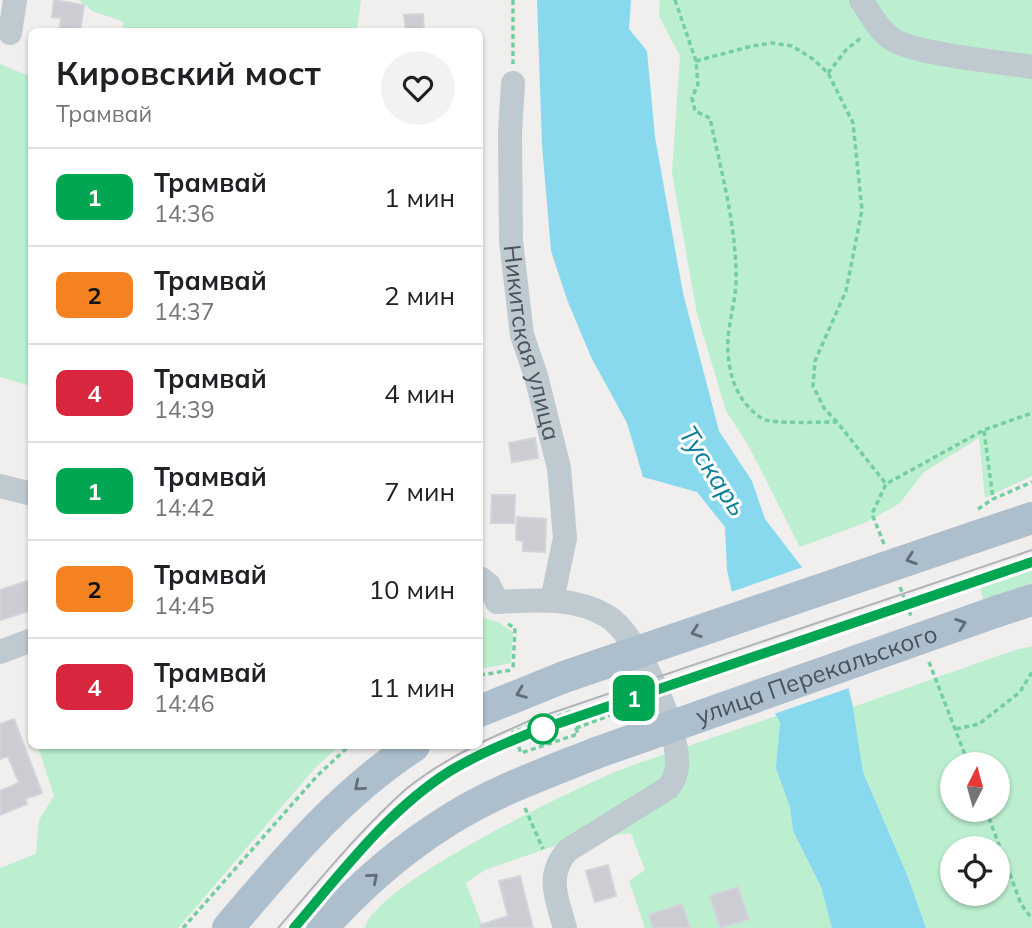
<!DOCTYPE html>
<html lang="ru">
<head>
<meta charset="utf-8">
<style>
	:root { --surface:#fff; --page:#f2f2f2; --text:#202124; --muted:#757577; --line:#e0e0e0 }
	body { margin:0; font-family:Mulish,sans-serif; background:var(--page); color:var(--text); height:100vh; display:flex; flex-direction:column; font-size:26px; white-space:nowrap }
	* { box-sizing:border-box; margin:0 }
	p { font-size:23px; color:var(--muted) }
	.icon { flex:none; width:38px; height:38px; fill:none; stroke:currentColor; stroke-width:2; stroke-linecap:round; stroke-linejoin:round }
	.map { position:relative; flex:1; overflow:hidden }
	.sheet { position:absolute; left:28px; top:28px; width:455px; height:721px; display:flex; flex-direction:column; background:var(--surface); border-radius:10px; box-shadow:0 2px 5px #0004 }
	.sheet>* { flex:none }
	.badge { padding:0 14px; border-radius:10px; font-size:24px; line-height:46px }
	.needle { width:46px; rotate:6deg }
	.fabs { position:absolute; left:940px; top:752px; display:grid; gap:14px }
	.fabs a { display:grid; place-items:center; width:70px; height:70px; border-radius:50%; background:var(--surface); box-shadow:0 2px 5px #0004; font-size:35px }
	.map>.badge { position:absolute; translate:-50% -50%; box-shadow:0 0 0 4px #fff }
	.round { display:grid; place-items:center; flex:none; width:74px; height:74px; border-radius:37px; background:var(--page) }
	.overview { display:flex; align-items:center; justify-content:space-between; height:119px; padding:0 28px }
	h1 { font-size:33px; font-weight:700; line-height:52px }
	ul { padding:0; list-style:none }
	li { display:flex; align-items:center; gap:21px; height:98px; padding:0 28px; border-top:2px solid var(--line) }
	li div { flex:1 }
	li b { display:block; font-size:26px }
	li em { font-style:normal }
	li .badge { min-width:77px; font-weight:700; text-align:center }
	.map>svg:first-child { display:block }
</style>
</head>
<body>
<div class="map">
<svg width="1032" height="928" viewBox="0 0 1032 928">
	<rect width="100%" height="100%" fill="#f1eeee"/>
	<path fill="#bbefcf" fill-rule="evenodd" d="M79,0H361L357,31L121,32L124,22L92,11Z
		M660,0H1032V476L985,498L979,438L924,472L900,503L867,522L800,547L747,443L726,411L697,314L672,173L680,56L659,16Z
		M0,64L31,77V386L0,377Z
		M1032,567V583L983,599L980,588L998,582L997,578Z
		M480,617L498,622L513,632L511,663L480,669Z
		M1032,646V928H926L908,877L863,772L853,707L1012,651ZM952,765H998V810H952ZM952,849H998V894H952Z
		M776,716L780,723L777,768L790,807L793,831L821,887L832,928H645L629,881L645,870L631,833L566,842L485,870L466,883L483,928H365C374,885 575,788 620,770C671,751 724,734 776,716Z
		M38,746H339L314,769L178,928H0V868L36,854L39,820L54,796Z"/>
	<path fill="#88d9ed" d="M537,0H631L629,29L647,51L655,137L683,293L719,431L752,481L765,519L808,575L838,643L853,707L863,772L908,877L926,928H832L821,887L793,831L790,807L776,768L780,723L746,657L727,570L725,527L697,492L643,477L627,423L591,357L568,302L551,251L542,145Z"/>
	<path fill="#f1eeee" d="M806,566L811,574L841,642L852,687L771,715L743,658L728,593Z"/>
	<path fill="#cbcdd3" stroke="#d2d4da" stroke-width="2" d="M54,0L84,5L80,32H59L61,18L52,17Z
		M423,14L424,32H406L404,15Z
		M535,438L538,458L512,462L509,443Z
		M492,495H515L514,523H491Z
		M517,517L546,519L545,552L523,551V541L516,540Z
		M27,581L32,595V610L0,620V590Z
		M14,719L42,793L25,799L27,804L0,815V791L19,783L8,756L0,759V724Z
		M608,865L616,896L595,902L586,871Z
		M520,876L533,928H480V925L508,916L499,881Z
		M738,887L749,919L720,928L710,896Z
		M682,904L690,928H653L649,915Z"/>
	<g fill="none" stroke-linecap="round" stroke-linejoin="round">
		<path stroke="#73cea0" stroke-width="3.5" stroke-dasharray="5 3.5" stroke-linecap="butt" d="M513,0V64
			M675,0L696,61L698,84L692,98L695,111L710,118C721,171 737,227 736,282C735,309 724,334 729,362C732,385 742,406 763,419C771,424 824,422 837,422L886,484
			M696,61L752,46L771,43L792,46L813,59L828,73L853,123L862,210L846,291L815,361L813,386L824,408L837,422
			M828,73L846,50L862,37
			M984,431L993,499
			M978,509L993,499L1032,482
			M884,544L872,514L886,484L984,430L1032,413
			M900,587L911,616
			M508,624L515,628L513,670
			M929,662L969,765
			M480,675L512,670
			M570,712L578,734L521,753L513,732Z
			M576,728L622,711L627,682
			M956,729L979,724L1020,692L1032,672
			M525,808L543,849
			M986,810L1021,904L1032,919
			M183,928L317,776L349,746"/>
		<g stroke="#bec9d0" stroke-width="24">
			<path d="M861,0C870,13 879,31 892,39C913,54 1002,62 1032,67"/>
			<path d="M10,33L15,0"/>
			<path id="s1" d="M513,83L510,133L511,241L522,335L536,376L559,468L565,538L552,600"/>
			<path d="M0,486L32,494"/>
			<path d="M480,578L489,585L497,602"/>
			<path d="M497,602C535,600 573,596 607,616C637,633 679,730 677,763C677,774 674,780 668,788L568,850C545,875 557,899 565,928"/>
			<path d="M0,652L32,640"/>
		</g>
		<path stroke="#adbecd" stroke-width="32" d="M975,537L1032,518
			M998,611L1032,600
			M480,711L564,677
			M228,928C285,861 340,794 414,746
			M322,928C359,887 402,849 449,820C495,791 546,773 596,753"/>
		<path stroke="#b0b3b9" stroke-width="2" d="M480,743L531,720L1032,550
			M278,928C319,881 359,831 406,789C427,772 451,758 474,746
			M294,928C341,873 388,810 450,771C476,755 505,744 533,732L1032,562"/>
		<g stroke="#adbecd" stroke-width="32">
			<path d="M564,677L975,537"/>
			<path id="s2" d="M596,753L998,611"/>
		</g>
	</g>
	<defs><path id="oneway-chevron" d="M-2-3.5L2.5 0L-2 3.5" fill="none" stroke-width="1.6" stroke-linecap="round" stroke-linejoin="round" transform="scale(1.75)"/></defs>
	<g stroke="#606d78">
		<use href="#oneway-chevron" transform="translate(911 559) rotate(161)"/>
		<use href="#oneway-chevron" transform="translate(961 624) rotate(-19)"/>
		<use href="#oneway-chevron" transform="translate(696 632) rotate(161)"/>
		<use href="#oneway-chevron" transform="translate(521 693) rotate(159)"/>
		<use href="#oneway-chevron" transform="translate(359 786) rotate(140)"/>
		<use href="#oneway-chevron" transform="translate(373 878) rotate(-41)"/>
	</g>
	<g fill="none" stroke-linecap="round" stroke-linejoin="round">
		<g stroke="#fff" stroke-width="16">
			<path id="line" d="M294,928C341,873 388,810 450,771C476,755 505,743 533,732L1032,562"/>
		</g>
		<use href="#line" stroke="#00a651" stroke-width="10"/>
	</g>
	<circle fill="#fff" stroke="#00a651" stroke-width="3.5" cx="543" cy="729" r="14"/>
	<g text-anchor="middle" stroke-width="6" stroke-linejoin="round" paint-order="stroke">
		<g font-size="24" fill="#46525c" stroke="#fff">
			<text dy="8" stroke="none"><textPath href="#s1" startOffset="262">Никитская улица</textPath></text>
			<text dy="8" stroke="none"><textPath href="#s2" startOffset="234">улица Перекальского</textPath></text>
		</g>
		<g font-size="26" font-style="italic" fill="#0b7f9b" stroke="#fff">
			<text transform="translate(713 471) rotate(57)" y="9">Тускарь</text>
		</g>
	</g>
</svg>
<div class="fabs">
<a><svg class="needle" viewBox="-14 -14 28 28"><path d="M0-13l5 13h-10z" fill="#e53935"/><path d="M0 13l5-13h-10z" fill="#757577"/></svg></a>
<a><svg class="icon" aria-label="locate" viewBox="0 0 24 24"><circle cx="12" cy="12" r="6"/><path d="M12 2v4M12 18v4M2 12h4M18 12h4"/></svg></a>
</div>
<b class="badge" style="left:634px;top:698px;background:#00a651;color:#fff">1</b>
<section class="sheet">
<div class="overview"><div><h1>Кировский мост</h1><p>Трамвай</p></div><a class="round"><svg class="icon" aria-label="heart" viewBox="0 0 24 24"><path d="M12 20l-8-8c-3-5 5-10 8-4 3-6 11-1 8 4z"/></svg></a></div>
<ul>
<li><span class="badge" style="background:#00a651;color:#fff">1</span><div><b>Трамвай</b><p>14:36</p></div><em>1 мин</em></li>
<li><span class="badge" style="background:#f58220;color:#111">2</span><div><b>Трамвай</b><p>14:37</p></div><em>2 мин</em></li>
<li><span class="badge" style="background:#d7263d;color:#fff">4</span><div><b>Трамвай</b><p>14:39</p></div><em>4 мин</em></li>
<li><span class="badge" style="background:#00a651;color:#fff">1</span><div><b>Трамвай</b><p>14:42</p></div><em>7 мин</em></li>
<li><span class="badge" style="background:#f58220;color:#111">2</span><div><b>Трамвай</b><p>14:45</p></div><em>10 мин</em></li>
<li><span class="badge" style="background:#d7263d;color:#fff">4</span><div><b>Трамвай</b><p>14:46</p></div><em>11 мин</em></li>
</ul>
</section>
</div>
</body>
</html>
